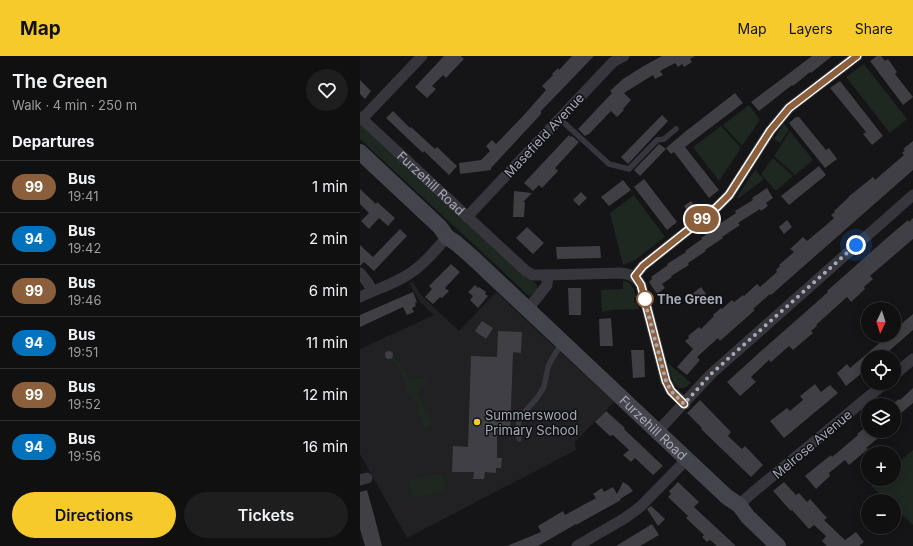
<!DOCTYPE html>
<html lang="en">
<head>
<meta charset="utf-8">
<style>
	:root { --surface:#101011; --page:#1e1e1f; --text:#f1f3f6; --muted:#9c9d9f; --line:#303031; --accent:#f7ca2c }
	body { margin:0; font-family:Inter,sans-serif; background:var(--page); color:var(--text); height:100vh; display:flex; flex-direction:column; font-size:15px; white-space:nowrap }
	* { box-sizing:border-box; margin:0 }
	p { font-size:13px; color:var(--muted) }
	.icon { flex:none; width:22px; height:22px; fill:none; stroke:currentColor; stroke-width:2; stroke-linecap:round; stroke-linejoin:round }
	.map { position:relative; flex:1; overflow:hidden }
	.sheet { display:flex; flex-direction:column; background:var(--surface); width:360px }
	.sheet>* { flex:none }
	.badge { padding:0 8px; border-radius:13px; font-size:14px; line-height:26px }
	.needle { width:26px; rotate:184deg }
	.buttons { position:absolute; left:501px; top:246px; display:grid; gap:8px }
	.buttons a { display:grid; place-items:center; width:40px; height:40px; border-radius:50%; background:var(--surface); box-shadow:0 2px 10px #0003,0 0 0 1px var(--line); font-size:20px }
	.you { position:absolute; width:20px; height:20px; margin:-10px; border:3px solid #fff; border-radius:50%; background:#1a73e8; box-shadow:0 0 0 6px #1a73e833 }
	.map>.badge { position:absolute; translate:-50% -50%; box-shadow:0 0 0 2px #fff }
	h2 { padding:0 12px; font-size:15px; line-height:36px }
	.round { display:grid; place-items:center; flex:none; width:42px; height:42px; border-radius:21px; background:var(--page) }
	.overview { display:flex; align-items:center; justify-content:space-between; height:68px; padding:0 12px }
	h1 { font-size:19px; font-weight:600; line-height:30px }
	.primary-button { display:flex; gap:8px; margin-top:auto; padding:8px 12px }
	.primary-button a { flex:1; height:46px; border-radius:24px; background:var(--accent); color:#111; font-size:16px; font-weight:600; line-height:46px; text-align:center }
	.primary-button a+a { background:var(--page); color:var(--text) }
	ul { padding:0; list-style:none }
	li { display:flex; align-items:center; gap:12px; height:52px; padding:0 12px; border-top:1px solid var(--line) }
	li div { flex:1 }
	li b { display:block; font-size:15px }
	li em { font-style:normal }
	li .badge { min-width:44px; font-weight:700; text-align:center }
	header { display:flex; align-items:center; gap:24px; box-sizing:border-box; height:56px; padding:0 20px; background:var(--accent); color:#111 }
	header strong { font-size:19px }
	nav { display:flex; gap:22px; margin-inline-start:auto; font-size:14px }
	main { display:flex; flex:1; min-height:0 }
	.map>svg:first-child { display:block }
</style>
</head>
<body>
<header>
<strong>Map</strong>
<nav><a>Map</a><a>Layers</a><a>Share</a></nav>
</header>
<main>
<section class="sheet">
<div class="overview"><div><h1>The Green</h1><p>Walk · 4 min · 250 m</p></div><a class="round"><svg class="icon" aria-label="heart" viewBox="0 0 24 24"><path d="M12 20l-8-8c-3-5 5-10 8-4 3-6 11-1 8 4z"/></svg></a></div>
<h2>Departures</h2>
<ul>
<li><span class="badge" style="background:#8b5e3c;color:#fff">99</span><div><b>Bus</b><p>19:41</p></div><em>1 min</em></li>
<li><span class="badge" style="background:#0072bc;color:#fff">94</span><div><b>Bus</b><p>19:42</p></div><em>2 min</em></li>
<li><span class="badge" style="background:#8b5e3c;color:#fff">99</span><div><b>Bus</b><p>19:46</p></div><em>6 min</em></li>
<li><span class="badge" style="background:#0072bc;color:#fff">94</span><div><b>Bus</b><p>19:51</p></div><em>11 min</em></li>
<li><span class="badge" style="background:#8b5e3c;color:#fff">99</span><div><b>Bus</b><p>19:52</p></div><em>12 min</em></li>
<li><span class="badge" style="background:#0072bc;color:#fff">94</span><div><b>Bus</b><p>19:56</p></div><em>16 min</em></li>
</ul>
<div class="primary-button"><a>Directions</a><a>Tickets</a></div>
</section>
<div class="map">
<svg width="553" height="490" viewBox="0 0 553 490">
	<rect width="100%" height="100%" fill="#151517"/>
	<path fill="#212124" d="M52,225L62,240L99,275L136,236L254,346L215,386L216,394L47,482L0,398V293L74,259L59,245L49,227Z"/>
	<path fill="#1f2721" d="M504,8L547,63L530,77L486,21Z
		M389,49L400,64L382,90L363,69Z
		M0,67L177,229V234L169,240L0,83Z
		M424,68L429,74L420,87L414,83Z
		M361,70L381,92L359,125L333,91Z
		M430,75L453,104L435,119L414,100Z
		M412,103H414L433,120L417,134H415L401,118Z
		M395,114L404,123L379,142L377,141Z
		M274,139L305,181L275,204L263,209L250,157Z
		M263,225C272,225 274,234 276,241L274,242L275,247H277L279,253L251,254L242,256L241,234L263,233Z
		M35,301L50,322L64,323L67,326L57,337L73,367L66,371L64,370L61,365L62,363L65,361L59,360L58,357L59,353L53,342L49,340L47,336L45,325L35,308L32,306V303Z
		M308,307L331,327C315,343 311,319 308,307Z
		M553,394V469L534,451V445H527L511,430L519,423H534V410Z
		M82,417L86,434L52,442L48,425Z"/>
	<path fill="#3f3f44" d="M84,0H101L104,3L86,22L83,19L72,30L76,33L67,42L55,31Z
		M212,0H234L181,55V58L131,112V114L100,118L99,107L121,104L130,95L126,90L132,84L136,88L163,60L186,34L182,30L193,19L192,18L198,12L199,14Z
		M302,0H335L330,3L332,6L324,11L322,8L318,11L315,7L300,15L303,19L295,23L293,19L264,37L271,44L263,53L264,54L257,61L251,55L228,79V78L225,80L218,73L252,37L250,35L263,23L282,11Z
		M452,0H472L451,17L450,16L433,30L432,29L399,55L391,46Z
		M517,0H521L525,5L528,3L537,16L535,18L553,41L543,49L510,5Z
		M0,24L11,35L5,43L0,38Z
		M480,25L523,80L512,89L503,78L506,76L470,32Z
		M375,37L383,47L325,91L359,134L349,142L314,96L311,98L306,92L326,75Z
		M33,55L50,72L51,71L75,93L77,91L97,110L89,119L64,95L63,97L26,62Z
		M302,59L308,65L268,108L261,101Z
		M436,61H439L466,94L469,92L477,103L465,112L429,67Z
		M209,79L211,81L212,80L219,86L195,112L198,115L182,132L179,129L173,135L164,127Z
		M553,85V114L436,217L411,239L410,238L393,253L395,254L369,277L360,285L358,282L337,301L340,304L327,319L317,311L333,293L325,285L329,282L328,280L339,271L341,273L354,260L353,259L361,252L362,253L372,244L374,246L383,239L384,240L397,228L400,231L417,216L416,214L420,210L419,209L434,196L430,193L443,181L447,185L465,170L474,162L471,159L475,156L474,155L489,141H488L513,121L515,124L544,99L542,97L545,94L543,93Z
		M299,88L306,93L280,120L274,114Z
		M459,110L466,119L429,149L421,140Z
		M284,123L317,166L307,174L274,131Z
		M263,124L271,134L249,150L241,141Z
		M407,132L413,142L406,147L408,150L401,155L400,153L378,167L380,169L362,181L363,182L345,194L346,195L328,207L329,209L311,220L312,221L302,228L305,232L297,238L289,226L292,223L291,221L308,209L307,208L326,196L325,195L342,183L341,182L359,170L358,169L376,157L375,155L393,144L392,142Z
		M0,133L16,148L17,146L35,162L28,170L19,162L9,173L1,165L9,157L0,148Z
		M154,135L172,137L163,146H165L164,161H153Z
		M221,136L227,142L219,150L213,144Z
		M331,145L336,152L329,157L324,150Z
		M553,162V183L510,220L513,223L504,231L505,233L491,246L487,241L456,269L457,270L451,275L453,277L433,294L429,290L411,306L409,304L391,321L396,326L380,340L367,326L400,296L458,245L468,236L467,235L528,181L548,164L549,166Z
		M427,164L432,171L424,178L419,171Z
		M167,171L184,187L173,198L156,182Z
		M40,173L47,180L14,215L4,206L0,210V189L13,201Z
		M240,190L241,202L197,203L196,191Z
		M91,208L100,216L85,232L89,235L82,242L80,241L73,248L65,241L72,233L69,230Z
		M115,229L118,232L119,231L126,236L125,238L128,240L118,252L110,244L113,240L108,236Z
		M341,231L346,238L338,245L332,238Z
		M208,232H221V259H209Z
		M53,236L57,246L55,247L56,250L52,252L54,256L47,259L43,251L0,271V259Z
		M553,258V274L522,301H508V312L486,330L477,317L487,308L490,312L529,279H534V274Z
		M251,262L253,290H240L239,263Z
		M122,265L133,272L126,283L115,275Z
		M138,275L162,276L161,297L153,296L150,379L137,378V402H142L141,412H136V417L125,416L124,423H113L114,416H92L93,390L108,391L111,300L137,301Z
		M271,294H284L285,321L273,322Z
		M25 299a4 4 0 1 1 8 0a4 4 0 1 1-8 0Z
		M455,328L461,336L470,329L478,337L424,382L410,365L427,352L430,355L443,344L440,340Z
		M553,332V347L534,363V347L539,343L540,344Z
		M340,344L371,376L368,380L382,393L385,390L403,409L391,421L341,373L342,372L327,357Z
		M246,355L265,372L264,373L303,410L293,419L275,402L271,406L263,399L269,394L253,379L250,380L235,366Z
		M508,369V375H527L506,392L508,393L489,409L485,404L469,417L470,420L456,433L445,420L451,415L471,399L472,401L498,379L497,378Z
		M263,426L268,429L273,435L260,443L261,444L216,469V468L178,490H147L181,476L178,470L203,455L205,459L236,442L233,438L242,432L244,436L253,431L257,438Z
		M318,426L339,446L334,451L376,490H357L350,484L347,486L342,481L344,479L326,462L328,460L308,441L311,438L309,435Z
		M424,426L436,439L439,437L447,446L450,443L467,462L464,464L485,484L496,476L504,486L499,490H467L462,485L466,480L454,469L449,473L432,454L431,455L413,435Z
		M7,434L14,459L22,490H5L0,473V436Z
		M291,450L305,463L298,470L287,453Z
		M292,468L299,479L280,490H256Z"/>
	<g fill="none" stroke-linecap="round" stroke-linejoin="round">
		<path stroke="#36363c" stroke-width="5.5" d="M200,63L249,108L269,113L297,84L304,83L316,73
			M159,383L158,373L159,362L177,342L184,331L188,311L191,305L198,293L203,288"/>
		<g stroke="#36363c" stroke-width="11">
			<path id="s1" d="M0,61L166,215L173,219H188L187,229L168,253"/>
			<path d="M2,63L62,0"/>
			<path d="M107,161L253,6L264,0"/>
			<path d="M0,217L8,227L12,235"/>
			<path d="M188,219L260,217C270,218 276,220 281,229L306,325L311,335L325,348"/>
			<path d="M275,220L283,210L357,151L369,139L410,75L429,52L497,0"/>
			<path d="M0,241C19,232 40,226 56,213C68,204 77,192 87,181"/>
			<path d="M534,319L553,303"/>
			<path d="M297,376L351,318L553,139"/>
			<path d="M0,424L7,422"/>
			<path d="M379,449L391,438L525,327"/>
			<path d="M217,490L265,462L280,451L327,403"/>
		</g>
		<path stroke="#44454c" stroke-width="16" id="s2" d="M0,96L80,171L87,181L96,187L111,200L367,441L379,449L388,461L418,490"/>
	</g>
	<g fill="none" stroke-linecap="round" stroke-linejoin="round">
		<g stroke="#fff" stroke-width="9">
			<path id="line" d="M324,348L311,335L306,325L281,229L275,220L283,210L357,151L369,139L410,75L429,52L497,0"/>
		</g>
		<use href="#line" stroke="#8b5e3c" stroke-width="6"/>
		<path stroke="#a6a9b7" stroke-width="4" stroke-dasharray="0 7.2" d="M285,243L284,242L306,325L311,335L324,348L351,318L496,189"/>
	</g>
	<circle fill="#fff" stroke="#8b5e3c" stroke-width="2" cx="285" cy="243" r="8"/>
	<circle fill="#f7ca2c" stroke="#101012" stroke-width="1.5" cx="117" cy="366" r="4"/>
	<g text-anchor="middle" stroke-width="3" stroke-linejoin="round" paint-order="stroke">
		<g font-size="13" fill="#a6a9b7" stroke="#101012">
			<text transform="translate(184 79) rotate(-47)" y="5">Masefield Avenue</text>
			<text dy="5" stroke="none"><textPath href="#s1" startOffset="97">Furzehill Road</textPath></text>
			<text dy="5" stroke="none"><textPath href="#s2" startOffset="403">Furzehill Road</textPath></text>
			<text transform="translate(452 388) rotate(-40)" y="5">Melrose Avenue</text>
		</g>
		<g font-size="13" font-weight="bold" fill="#a6a9b7" stroke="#101012" text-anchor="start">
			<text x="297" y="248">The Green</text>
		</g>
		<g font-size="13" fill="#a6a9b7" stroke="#101012" text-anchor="start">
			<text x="125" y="364">Summerswood<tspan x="125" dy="15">Primary School</tspan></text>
		</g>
	</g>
</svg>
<div class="buttons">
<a><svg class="needle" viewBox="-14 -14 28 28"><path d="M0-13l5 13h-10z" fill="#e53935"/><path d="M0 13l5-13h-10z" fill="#9c9d9f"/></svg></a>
<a><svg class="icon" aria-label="locate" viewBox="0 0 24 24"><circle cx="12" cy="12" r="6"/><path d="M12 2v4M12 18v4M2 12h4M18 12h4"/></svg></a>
<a><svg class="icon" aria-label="layers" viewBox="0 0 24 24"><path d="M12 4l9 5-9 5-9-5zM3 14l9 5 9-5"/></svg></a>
<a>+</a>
<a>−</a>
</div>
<div class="you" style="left:496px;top:189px"></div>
<b class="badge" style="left:342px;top:163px;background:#8b5e3c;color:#fff">99</b>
</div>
</main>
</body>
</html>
